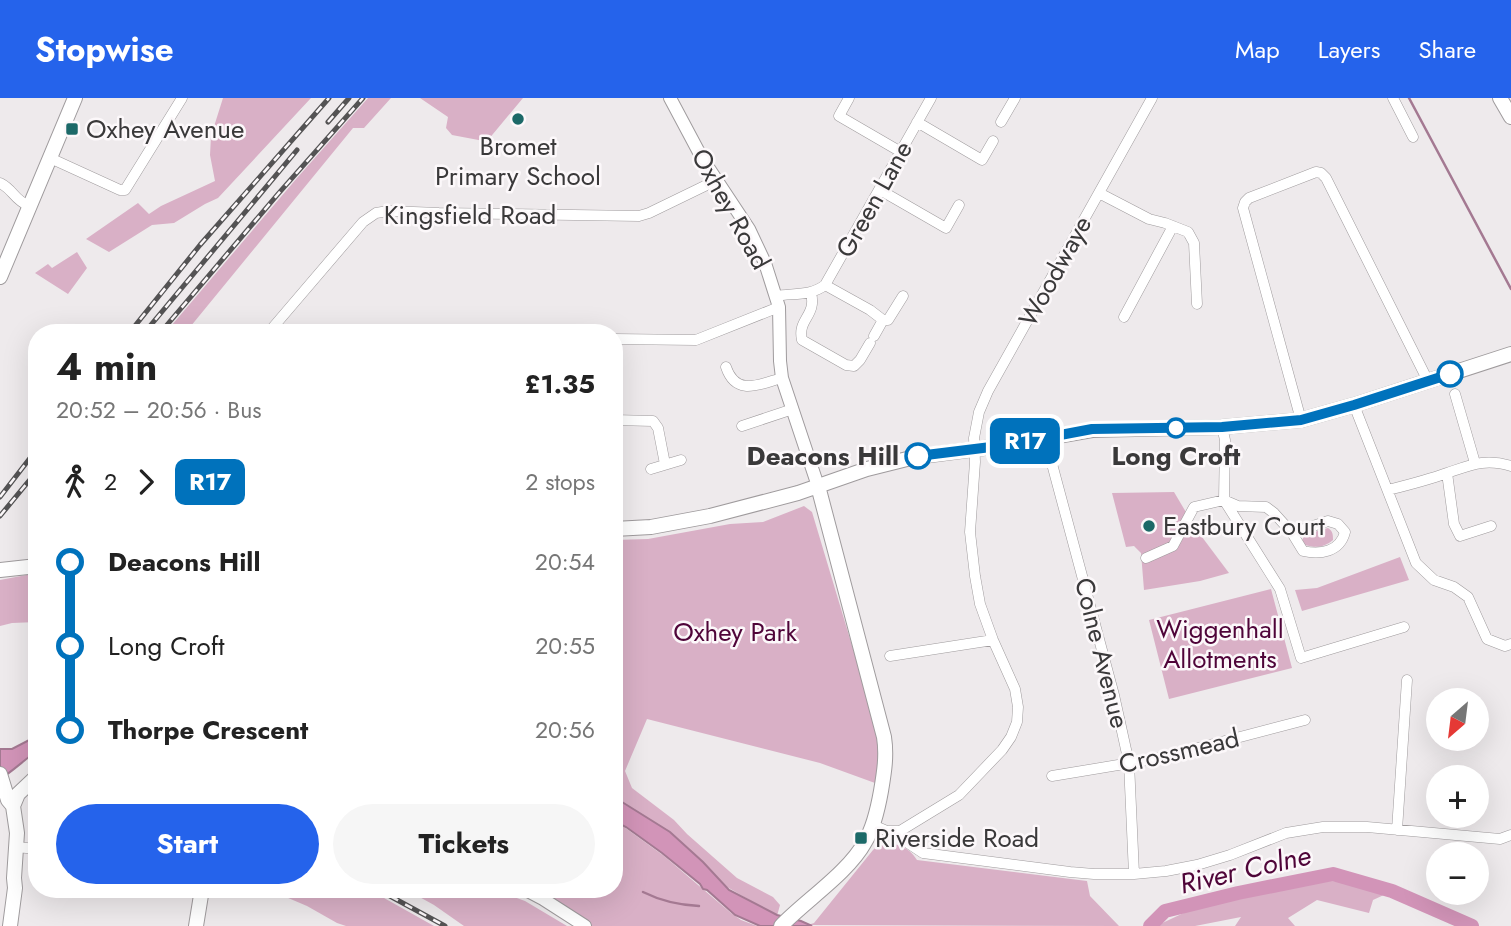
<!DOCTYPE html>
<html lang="en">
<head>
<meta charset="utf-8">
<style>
	:root { --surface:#fff; --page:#f6f6f6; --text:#222; --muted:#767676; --accent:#2563eb }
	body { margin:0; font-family:Jost,sans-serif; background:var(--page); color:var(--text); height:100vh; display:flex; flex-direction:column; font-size:26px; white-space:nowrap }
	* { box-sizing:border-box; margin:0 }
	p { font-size:23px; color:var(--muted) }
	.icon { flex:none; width:38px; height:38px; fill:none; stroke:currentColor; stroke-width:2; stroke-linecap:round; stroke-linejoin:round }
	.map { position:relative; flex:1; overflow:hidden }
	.details { position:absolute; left:28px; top:226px; width:595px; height:574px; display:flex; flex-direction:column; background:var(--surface); border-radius:28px; box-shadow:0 7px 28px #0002 }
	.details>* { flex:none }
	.badge { padding:0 14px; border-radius:10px; font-size:24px; line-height:46px }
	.needle { width:46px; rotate:208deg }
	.controls { position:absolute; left:1426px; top:590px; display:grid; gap:14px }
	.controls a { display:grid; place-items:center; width:63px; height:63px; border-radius:50%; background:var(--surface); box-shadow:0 7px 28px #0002; font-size:35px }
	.map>.badge { position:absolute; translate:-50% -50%; box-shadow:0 0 0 4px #fff }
	.legs { display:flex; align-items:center; gap:10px; height:77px; padding:0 28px; font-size:23px }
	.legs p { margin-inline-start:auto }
	.head { display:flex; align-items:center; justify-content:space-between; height:119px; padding:0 28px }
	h1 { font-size:38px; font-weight:700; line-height:52px }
	.primary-button { display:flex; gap:14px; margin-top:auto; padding:14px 28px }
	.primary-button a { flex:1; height:80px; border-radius:42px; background:var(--accent); color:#fff; font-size:28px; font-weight:700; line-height:80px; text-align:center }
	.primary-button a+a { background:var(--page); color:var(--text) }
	ul { padding:0 28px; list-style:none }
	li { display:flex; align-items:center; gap:24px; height:84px; font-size:26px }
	li i { display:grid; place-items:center; width:10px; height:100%; margin:0 9px; background:currentColor }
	li i::after { content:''; width:18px; height:18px; margin:-9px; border:5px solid; border-radius:50%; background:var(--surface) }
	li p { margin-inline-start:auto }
	li:first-child i { background:linear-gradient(#0000 50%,currentColor 0) }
	li:last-child i { background:linear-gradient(currentColor 50%,#0000 0) }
	header { display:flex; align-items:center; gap:42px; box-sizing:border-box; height:98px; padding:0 35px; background:var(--accent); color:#fff }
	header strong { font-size:33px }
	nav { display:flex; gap:38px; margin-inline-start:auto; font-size:24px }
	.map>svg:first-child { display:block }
</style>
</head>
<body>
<header>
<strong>Stopwise</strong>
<nav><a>Map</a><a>Layers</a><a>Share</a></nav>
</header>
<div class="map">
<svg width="1511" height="828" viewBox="0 0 1511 828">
	<rect width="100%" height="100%" fill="#eeeaec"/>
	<path fill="#d9b0c6" d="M223,0H311L218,100L205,106L174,125L152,127L109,154L86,141L138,105L149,116L161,108L215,83L210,57L211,38Z
		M368,0H391L364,30H353L186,234H166L297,80Z
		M420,0H523L488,42L489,44L452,37L446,30L448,19Z
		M77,154L87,170L68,196L35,175L48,166L52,170Z
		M1174,394L1196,431L1229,475L1200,483L1144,492L1141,455L1134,448L1126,449L1112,395Z
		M804,408L812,414L871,611L883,653L875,685L820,665L647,621L625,673L632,690L674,722L687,736L737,780L773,799L780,807L777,818L722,786L703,764L614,700V442L648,441L730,426L763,424Z
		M1328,430C1333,433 1333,437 1333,442C1323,450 1316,450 1305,447L1302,443L1304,437Z
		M1400,459L1409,482L1302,513L1295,492L1317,490Z
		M37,475V524L12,525L0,528V482Z
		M1271,491L1292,570L1169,601L1149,522Z
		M614,724L620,726L664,758L731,815L741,822L757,828H592L571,813L532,791H614Z
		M882,744C898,746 908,748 917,762L1087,783L1090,798L1119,828L808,827L814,825L873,752Z
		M1330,783C1349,783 1367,788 1386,796L1373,802L1369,815L1317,802L1288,820L1295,828H1235L1241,819L1195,828H1156L1190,812L1280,792Z
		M267,791H368L434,828H346L337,825L307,808Z
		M405,791H492L525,803L567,828H464L434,807Z"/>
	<path fill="#d294b8" stroke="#a47992" stroke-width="2" d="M37,638V653C24,662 13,673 0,681V651H12Z
		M614,699L670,734L703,764L729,792L777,817L801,823L812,828H760L735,817L707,792L703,791L700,786L662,755L626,729L614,723Z"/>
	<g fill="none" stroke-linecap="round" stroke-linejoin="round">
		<path stroke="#a47992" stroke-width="2.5" d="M1409,0L1511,191
			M643,794C661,803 678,807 699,808"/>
		<path stroke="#d294b8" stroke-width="14" d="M1150,828L1165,813L1238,795L1333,776L1392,793L1472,828"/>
		<g stroke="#9f9b9d" stroke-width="11">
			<path id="minor" d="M849,0L839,18L901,54
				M1393,0L1413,39
				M917,24L982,62L993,43
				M1001,24L1015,0
				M50,60L120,92H125L182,0
				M0,85C14,92 13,101 29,108
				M880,92L946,130L959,107
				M1099,95L1149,121L1165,125L1188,134L1194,145L1197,206
				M825,187L870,212L883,222
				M811,195C817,218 797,221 802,242L846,267L854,268L860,262L870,245
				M776,198C793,195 811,198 825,187L931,0
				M1124,219L1173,128
				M269,234L363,124L376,115L388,113L439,115L639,118L649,115L717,82
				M874,238L883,222H888L903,198
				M614,241L696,242L779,209
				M726,269C736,299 760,286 782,280
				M1455,296L1475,365
				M1354,307L1416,465L1434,482L1454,489L1468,499L1487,541L1505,548L1511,546
				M614,322L653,323L658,330L665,366
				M1301,322L1243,110L1245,104L1249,100L1316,74L1321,75L1326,80L1428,283
				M742,328L793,311
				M1222,329L1225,342L1224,402L1280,491L1301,560L1404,529
				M1042,340L1048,351L1114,597L1129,665L1134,776
				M651,371L681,362
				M1447,375L1454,426L1460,438L1491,428
				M1388,392C1408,387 1428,382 1447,375C1471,367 1485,360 1511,368
				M1146,460L1173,448L1194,409L1224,402L1238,408L1266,409L1274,415L1292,435L1303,453C1320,457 1340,454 1345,434L1338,426L1328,423L1292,435
				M890,558L993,542
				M1052,678L1160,660L1305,622
				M873,727L887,733H900L959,697L1002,652L1011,639L1017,624L1018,609L1015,591L993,542L980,506L975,478L970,434L975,364L974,340L979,314L988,293L1152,0
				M1397,732L1407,582
				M900,733L905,743L923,755L1070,774L1094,776H1134L1166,773L1197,767L1230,757L1286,735L1323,729H1367L1500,741L1511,737
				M16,749L37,751"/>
		</g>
		<g stroke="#9f9b9d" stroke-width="14">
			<path id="tertiary" d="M670,0L702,60L749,131L765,165L779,209L780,263L782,280L818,388
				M524,791L543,801L585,828"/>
		</g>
		<g stroke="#9f9b9d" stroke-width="16">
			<path id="secondary" d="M1500,0L1511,19"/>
		</g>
		<g stroke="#9f9b9d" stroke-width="16">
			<path id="primary" d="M0,179L75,0
				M614,431L651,429L710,418L798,395L867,371L915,359L1007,347L1092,332L1222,329L1301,322L1354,307L1511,256
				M0,472L37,468
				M0,676L8,702L13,708L17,735L14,780L15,790L10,828
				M13,708L18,696L37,678
				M196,828L202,791
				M781,828C806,802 848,775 865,744C874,729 878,710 881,693C884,675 887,658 884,639L818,388"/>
		</g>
		<use href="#minor" stroke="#fff" stroke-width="10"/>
		<use href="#tertiary" stroke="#fff" stroke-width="12"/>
		<use href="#secondary" stroke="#fff" stroke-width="14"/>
		<use href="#primary" stroke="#fff" stroke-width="14"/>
		<g stroke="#545354" stroke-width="5">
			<path id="rail" d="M328,24L349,0
				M130,234L200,147L329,0
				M145,234L297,52
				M161,234L278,96L363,0
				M0,399L37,351
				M0,418L37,373
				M377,791L445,828"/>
		</g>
		<use href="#rail" stroke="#fcf8fa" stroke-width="2.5" stroke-dasharray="8" stroke-linecap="butt"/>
	</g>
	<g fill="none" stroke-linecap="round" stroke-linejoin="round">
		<g stroke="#fff" stroke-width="16">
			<path id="line-1" d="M918,358L1007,347L1092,331L1222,329L1301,322L1354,307L1450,276"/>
		</g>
		<use href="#line-1" stroke="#0072bc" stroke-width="10"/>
	</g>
	<g fill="#1c6968" stroke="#fcf8fa" stroke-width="2.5">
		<circle cx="518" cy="21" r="7"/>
		<rect x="65" y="24" width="14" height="14" rx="3.5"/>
		<circle cx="1149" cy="428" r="7"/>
		<rect x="854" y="733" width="14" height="14" rx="3.5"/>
	</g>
	<g fill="#fff" stroke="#0072bc" stroke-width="3.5">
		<circle cx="1450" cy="276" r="12"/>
		<circle cx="1176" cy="330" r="9"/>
		<circle cx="918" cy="358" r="12"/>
	</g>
	<g text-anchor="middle" stroke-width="5" stroke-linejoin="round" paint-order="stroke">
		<g font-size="26" fill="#3a393a" stroke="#fcf8fa" text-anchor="start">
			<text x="86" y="40">Oxhey Avenue</text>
			<text x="518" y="57" text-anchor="middle">Bromet<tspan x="518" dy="30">Primary School</tspan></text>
			<text x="1163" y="437">Eastbury Court</text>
			<text x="875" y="749">Riverside Road</text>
		</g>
		<g font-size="26" fill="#3a393a" stroke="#fcf8fa">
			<text transform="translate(874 101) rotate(-61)" y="9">Green Lane</text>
			<text transform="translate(731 111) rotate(61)" y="9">Oxhey Road</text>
			<text x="470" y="126">Kingsfield Road</text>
			<text transform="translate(1055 173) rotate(-61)" y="9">Woodwaye</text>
			<text transform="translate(1102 555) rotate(76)" y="9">Colne Avenue</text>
			<text transform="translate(1179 653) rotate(-13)" y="9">Crossmead</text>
		</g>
		<g font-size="26" font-weight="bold" fill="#3a393a" stroke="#fcf8fa" text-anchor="end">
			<text x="899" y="367">Deacons Hill</text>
			<text x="1176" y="367" text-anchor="middle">Long Croft</text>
		</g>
		<g font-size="26" fill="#4f0439" stroke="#fcf8fa">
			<text x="1220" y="540">Wiggenhall<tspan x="1220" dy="30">Allotments</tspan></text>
			<text x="735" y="543">Oxhey Park</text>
		</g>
		<g font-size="28" font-style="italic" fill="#4f0539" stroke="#fcf8fa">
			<text transform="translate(1245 771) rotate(-13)" y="10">River Colne</text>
		</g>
	</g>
</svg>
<div class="controls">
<a><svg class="needle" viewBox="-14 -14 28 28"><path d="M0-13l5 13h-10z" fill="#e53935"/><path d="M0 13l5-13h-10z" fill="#767676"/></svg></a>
<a>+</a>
<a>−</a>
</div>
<b class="badge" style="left:1025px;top:343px;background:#0072bc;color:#fff">R17</b>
<section class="details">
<div class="head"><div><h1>4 min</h1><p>20:52 – 20:56 · Bus</p></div><b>£1.35</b></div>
<div class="legs"><svg class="icon" aria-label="walk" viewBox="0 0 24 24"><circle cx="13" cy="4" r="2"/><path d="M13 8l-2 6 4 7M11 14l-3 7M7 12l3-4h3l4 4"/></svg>2<svg class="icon" aria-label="forward" viewBox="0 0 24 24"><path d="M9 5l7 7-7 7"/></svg><b class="badge" style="background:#0072bc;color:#fff">R17</b><p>2 stops</p></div>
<ul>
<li><i style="color:#0072bc"></i><b>Deacons Hill</b><p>20:54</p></li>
<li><i style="color:#0072bc"></i><span>Long Croft</span><p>20:55</p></li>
<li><i style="color:#0072bc"></i><b>Thorpe Crescent</b><p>20:56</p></li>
</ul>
<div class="primary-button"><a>Start</a><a>Tickets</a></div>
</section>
</div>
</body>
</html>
